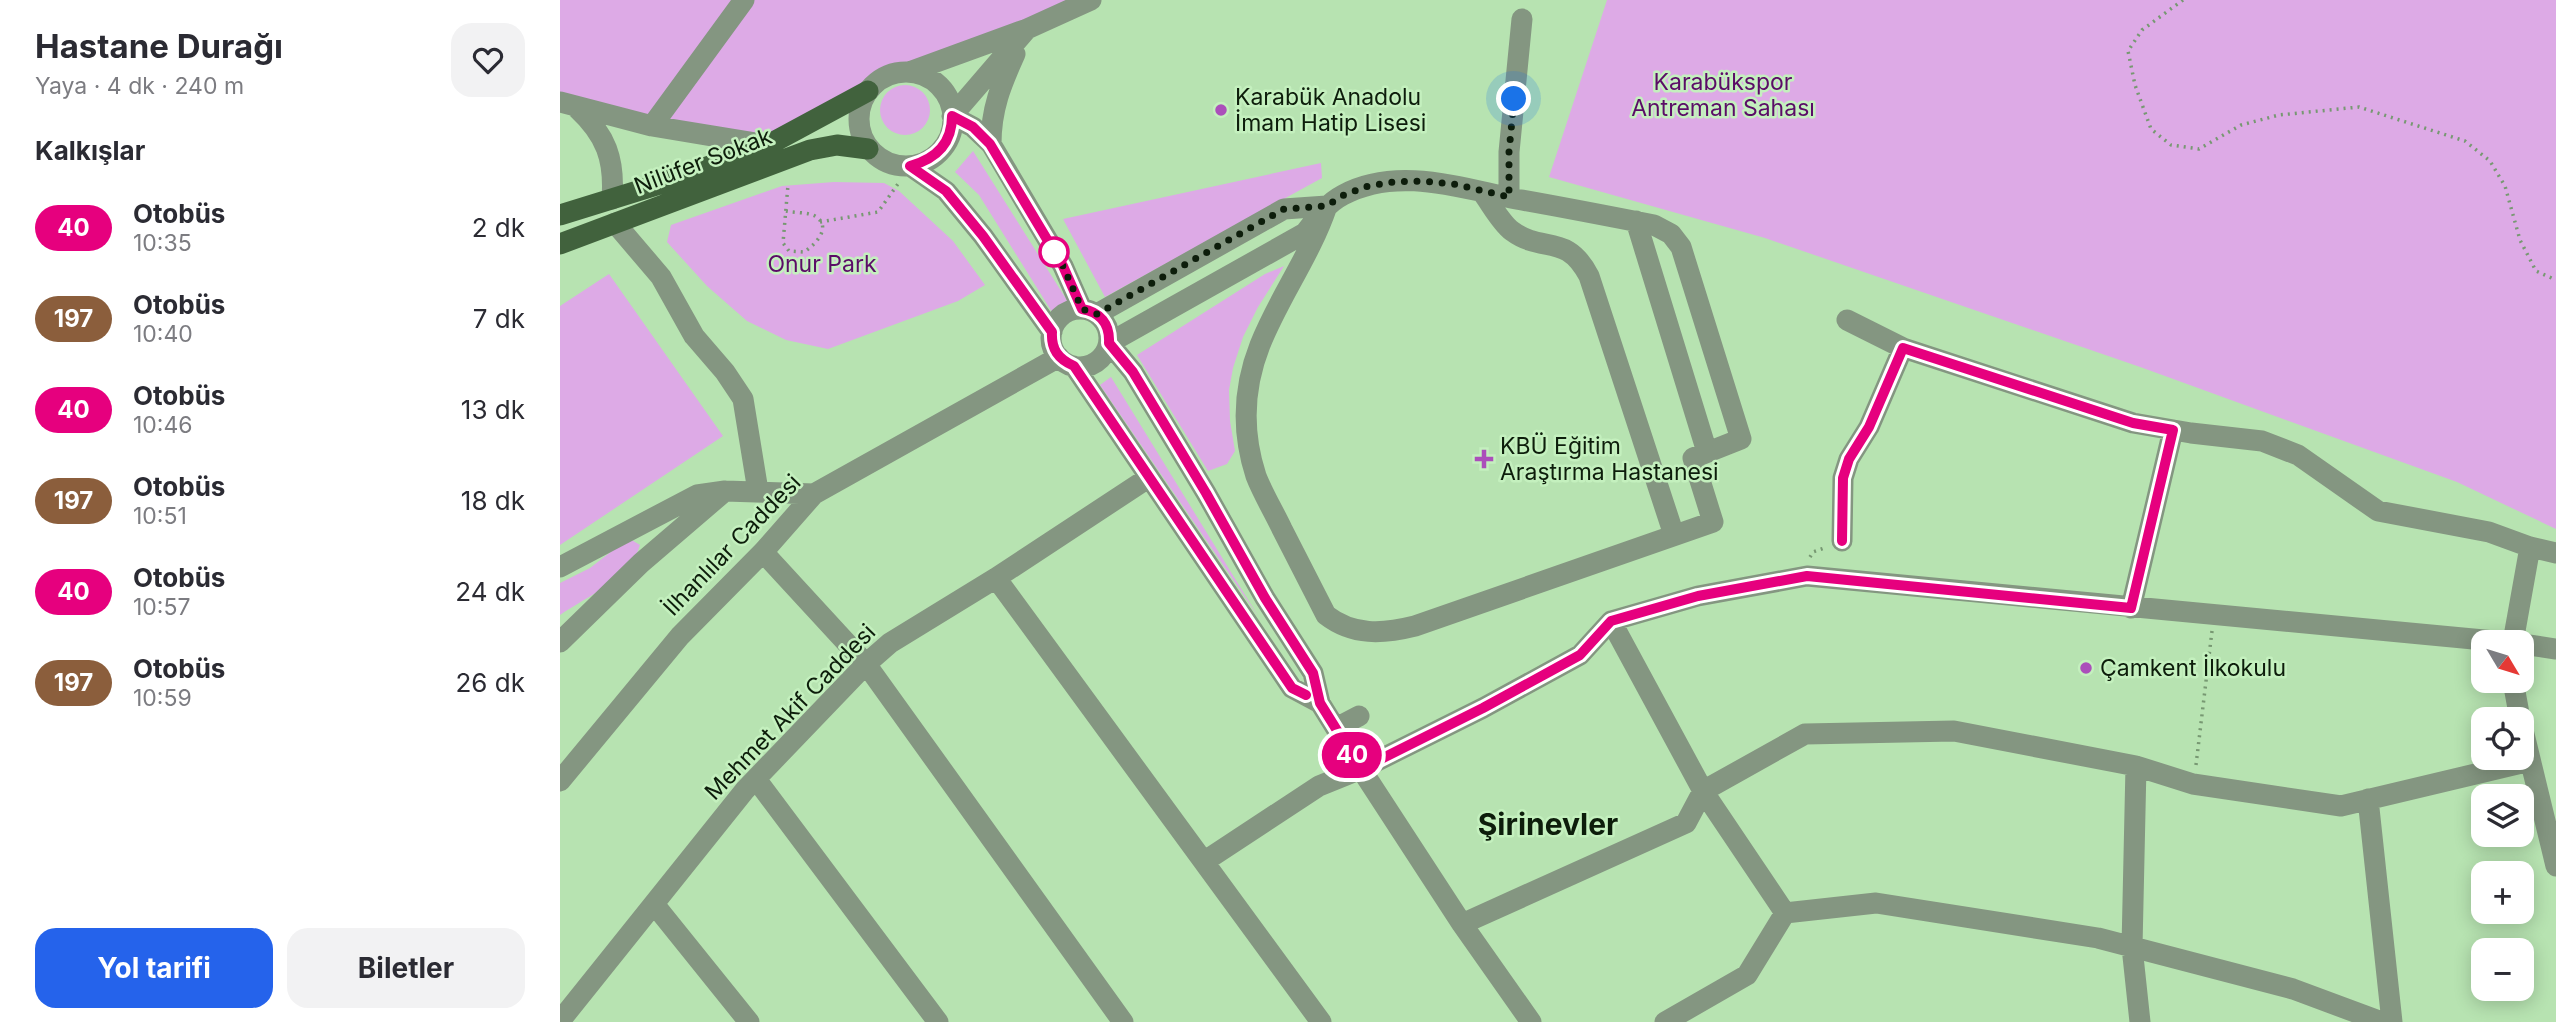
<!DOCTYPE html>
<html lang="tr">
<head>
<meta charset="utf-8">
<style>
	:root { --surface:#fff; --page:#f2f2f3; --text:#2b2b33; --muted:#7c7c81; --accent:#2563eb }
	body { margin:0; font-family:Inter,sans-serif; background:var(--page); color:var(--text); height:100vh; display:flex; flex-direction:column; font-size:26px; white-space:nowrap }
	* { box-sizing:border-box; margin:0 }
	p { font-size:23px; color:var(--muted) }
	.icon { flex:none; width:38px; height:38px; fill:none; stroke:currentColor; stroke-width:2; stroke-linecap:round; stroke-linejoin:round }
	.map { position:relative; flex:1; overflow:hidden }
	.details { display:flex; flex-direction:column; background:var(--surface); width:560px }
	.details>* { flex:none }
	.badge { padding:0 14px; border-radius:23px; font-size:24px; line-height:46px }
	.needle { width:46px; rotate:128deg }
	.controls { position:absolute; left:1911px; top:630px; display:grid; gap:14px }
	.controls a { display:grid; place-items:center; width:63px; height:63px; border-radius:14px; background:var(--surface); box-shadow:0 4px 18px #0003; font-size:35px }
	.you { position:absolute; width:35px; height:35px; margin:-18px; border:5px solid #fff; border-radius:50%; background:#1a73e8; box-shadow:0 0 0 10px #1a73e833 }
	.map>.badge { position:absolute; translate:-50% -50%; box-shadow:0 0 0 4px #fff }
	h2 { padding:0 35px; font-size:26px; line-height:63px }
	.round { display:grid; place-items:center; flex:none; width:74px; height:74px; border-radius:21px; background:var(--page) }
	.overview { display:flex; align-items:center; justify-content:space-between; height:119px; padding:0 35px }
	h1 { font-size:33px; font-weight:700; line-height:52px }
	.button { display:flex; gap:14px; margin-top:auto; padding:14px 35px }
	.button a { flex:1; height:80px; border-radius:21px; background:var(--accent); color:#fff; font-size:28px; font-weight:700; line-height:80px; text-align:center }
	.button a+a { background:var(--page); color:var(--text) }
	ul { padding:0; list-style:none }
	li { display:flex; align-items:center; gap:21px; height:91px; padding:0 35px }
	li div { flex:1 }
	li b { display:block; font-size:26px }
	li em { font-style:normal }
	li .badge { min-width:77px; font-weight:700; text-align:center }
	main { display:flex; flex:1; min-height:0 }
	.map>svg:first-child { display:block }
</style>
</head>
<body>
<main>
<section class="details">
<div class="overview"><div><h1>Hastane Durağı</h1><p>Yaya · 4 dk · 240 m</p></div><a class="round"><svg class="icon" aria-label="heart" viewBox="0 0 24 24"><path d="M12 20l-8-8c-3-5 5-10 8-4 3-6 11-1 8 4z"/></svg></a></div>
<h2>Kalkışlar</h2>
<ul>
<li><span class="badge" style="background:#e6007e;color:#fff">40</span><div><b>Otobüs</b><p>10:35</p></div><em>2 dk</em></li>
<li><span class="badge" style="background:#8b5e3c;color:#fff">197</span><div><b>Otobüs</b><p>10:40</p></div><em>7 dk</em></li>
<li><span class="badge" style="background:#e6007e;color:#fff">40</span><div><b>Otobüs</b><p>10:46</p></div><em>13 dk</em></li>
<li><span class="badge" style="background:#8b5e3c;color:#fff">197</span><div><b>Otobüs</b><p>10:51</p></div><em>18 dk</em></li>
<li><span class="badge" style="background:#e6007e;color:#fff">40</span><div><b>Otobüs</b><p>10:57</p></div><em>24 dk</em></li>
<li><span class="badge" style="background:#8b5e3c;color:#fff">197</span><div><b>Otobüs</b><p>10:59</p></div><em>26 dk</em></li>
</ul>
<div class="button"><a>Yol tarifi</a><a>Biletler</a></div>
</section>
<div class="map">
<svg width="1996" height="1022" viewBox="0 0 1996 1022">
	<rect width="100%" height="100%" fill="#b7e3b1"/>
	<path fill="#ddaae6" d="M0,0H531L349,72C331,74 321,78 308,91L208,145L0,102Z
		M1047,0H1996V529L1897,482L1583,368L1205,238L989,177Z
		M320 110a25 25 0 1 1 50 0a25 25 0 1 1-50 0Z
		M413,151L508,302L492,312L419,195L395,172Z
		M761,163L762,178L545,297L503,219Z
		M274,182L324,183L339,191L393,241L425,285L398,301L268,349L226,340L187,321L147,286L107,242L111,225L222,186Z
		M724,266L698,307L683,337L673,368L669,390L670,421L675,451L667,464L648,471L577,355L705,274Z
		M49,274L163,436L0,545V306Z
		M551,377L698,616L540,385Z
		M70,539L80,545C71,578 26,597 0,615V583L30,568L61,544Z"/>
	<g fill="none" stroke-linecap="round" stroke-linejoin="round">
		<path stroke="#779872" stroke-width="3.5" stroke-dasharray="2 5" stroke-linecap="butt" d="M1623,0L1582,30L1568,51L1575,85L1591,129L1611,145L1639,149L1681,125L1719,115L1799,107L1905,141L1930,161L1945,186L1960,240L1976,271L1996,280
			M226,211C235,213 247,212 255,216C273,227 255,245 244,252L229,251L223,243L228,185
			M260,222L318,212L340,181
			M1250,557L1253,552L1267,547
			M1636,765L1652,631"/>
		<path stroke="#849681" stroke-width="21" d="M467,29L392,116L413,127L431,144L503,266L522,309
			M299 119a47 47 0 1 1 94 0a47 47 0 1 1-94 0Z
			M349,72L467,29L531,0
			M0,102L92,126L213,146
			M17,108C46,135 55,159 52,199
			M92,126L184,0
			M431,144C431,109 441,85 455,54
			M350,166L386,191L423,236L492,332
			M922,192C931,204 941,223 952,231C983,254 1006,232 1029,276L1114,535
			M949,197V152L962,19
			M767,206C750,256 719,297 700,345C683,388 682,433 696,476C703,494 714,512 722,529C737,558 751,586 766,615C793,636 823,634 855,626L1153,522L1133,458L1181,439L1121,247L1111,234L1094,225C1048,216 1002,207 956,199C900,188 837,166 783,195C766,204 756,219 745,233L549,343L573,372L646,493L705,598L753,673L760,703L801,769L902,924L971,1022
			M1076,221L1147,452
			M55,223L101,277L134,336L165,372L183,399L198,491
			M491 338a29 29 0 1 1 58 0a29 29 0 1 1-58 0Z
			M537,314L724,209L767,206
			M1287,320L1343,348L1573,423L1631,433L1702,441L1738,455L1818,511L1929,532L1970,547L1996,553
			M514,366L732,688L760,703
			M1282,541L1283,478L1289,459L1309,427L1343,348
			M203,552L306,664L563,1022
			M0,567L137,495L165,491L254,494
			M436,578L761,1022
			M1571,608L1613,430
			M1051,621L1143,791L1225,913
			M0,642L81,563L165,491
			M1953,642L1970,547
			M1962,644L1996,649
			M1953,681L1960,719
			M1962,726L1996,866
			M776,728L799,716
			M1576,766L1572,947L1580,1022
			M196,779L378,1022
			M0,781L120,636L203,552L254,494L499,357
			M1808,799L1832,1022
			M645,861L759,786L801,769L923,708L1020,655L1051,621L1138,596L1247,576L1945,642
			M94,904L189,1022
			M902,924L1126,823L1143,791L1245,734L1394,731L1576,766L1633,784L1781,806L1970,761
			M0,1021L185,790L306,664L330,643L436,578L588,478
			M1105,1022L1187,975L1225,913L1316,903L1538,938L1733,989L1822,1022"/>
		<path stroke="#41623d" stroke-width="21" d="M0,215L100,184L208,145L308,91
			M0,244L250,150L277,145L308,149"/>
	</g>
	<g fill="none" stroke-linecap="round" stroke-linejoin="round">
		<g stroke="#fff" stroke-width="16">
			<path id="line" d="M746,695L732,688L514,366C498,359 491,349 492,332L423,236L386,191L350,166C376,159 392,144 392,116L413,127L430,144L503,266L522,309C540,312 550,324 549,343L573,372L646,493L705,598L753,673L760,703L801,769L923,708L1020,655L1051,621L1138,596L1247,576L1571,608L1613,430L1573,423L1343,348L1309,427L1289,459L1283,478L1282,541"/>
		</g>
		<use href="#line" stroke="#e6007e" stroke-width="10"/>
		<path stroke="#0d1d0b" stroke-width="7" stroke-dasharray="0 12.6" d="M494,252L492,248L503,266L522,309L537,314L724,209L766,206L784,195L808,186L833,182L862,181L894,184L949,197V152L954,99"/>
	</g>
	<g fill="#ab4fba" stroke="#c4f0be" stroke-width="2.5">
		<circle cx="661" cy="110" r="7"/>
		<path d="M920.5 448.5h7v7h7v7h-7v7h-7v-7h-7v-7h7z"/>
		<circle cx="1526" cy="668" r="7"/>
	</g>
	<circle fill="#fff" stroke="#e6007e" stroke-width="3.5" cx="494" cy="252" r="14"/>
	<g text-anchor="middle" stroke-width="5" stroke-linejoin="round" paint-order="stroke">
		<g font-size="23" fill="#5b0c67" stroke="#c4f0be">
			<text x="1163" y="90">Karabükspor<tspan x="1163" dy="26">Antreman Sahası</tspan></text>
			<text x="262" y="272">Onur Park</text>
		</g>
		<g font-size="23" fill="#0d1d0b" stroke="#c4f0be" text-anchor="start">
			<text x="675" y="105">Karabük Anadolu<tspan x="675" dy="26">İmam Hatip Lisesi</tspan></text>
			<text x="940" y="454">KBÜ Eğitim<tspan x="940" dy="26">Araştırma Hastanesi</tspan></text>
			<text x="1540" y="676">Çamkent İlkokulu</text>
		</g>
		<g font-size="23" fill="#0d1d0b" stroke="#c4f0be">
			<text transform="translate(143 161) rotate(-21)" y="8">Nilüfer Sokak</text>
			<text transform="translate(172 545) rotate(-46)" y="8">İlhanlılar Caddesi</text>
			<text transform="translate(230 712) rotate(-46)" y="8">Mehmet Akif Caddesi</text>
		</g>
		<g font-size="30" font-weight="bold" fill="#0d1d0b" stroke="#c4f0be">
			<text x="988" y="835">Şirinevler</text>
		</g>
	</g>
</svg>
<div class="controls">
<a><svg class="needle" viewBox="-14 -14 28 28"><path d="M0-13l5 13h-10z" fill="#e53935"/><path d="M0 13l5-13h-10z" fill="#7c7c81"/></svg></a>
<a><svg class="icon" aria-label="locate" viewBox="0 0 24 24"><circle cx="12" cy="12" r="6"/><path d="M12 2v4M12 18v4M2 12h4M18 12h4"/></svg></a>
<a><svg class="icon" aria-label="layers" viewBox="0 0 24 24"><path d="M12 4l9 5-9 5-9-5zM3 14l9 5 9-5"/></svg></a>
<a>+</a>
<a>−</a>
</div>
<div class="you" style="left:954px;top:99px"></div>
<b class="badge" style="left:792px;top:755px;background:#e6007e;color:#fff">40</b>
</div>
</main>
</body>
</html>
